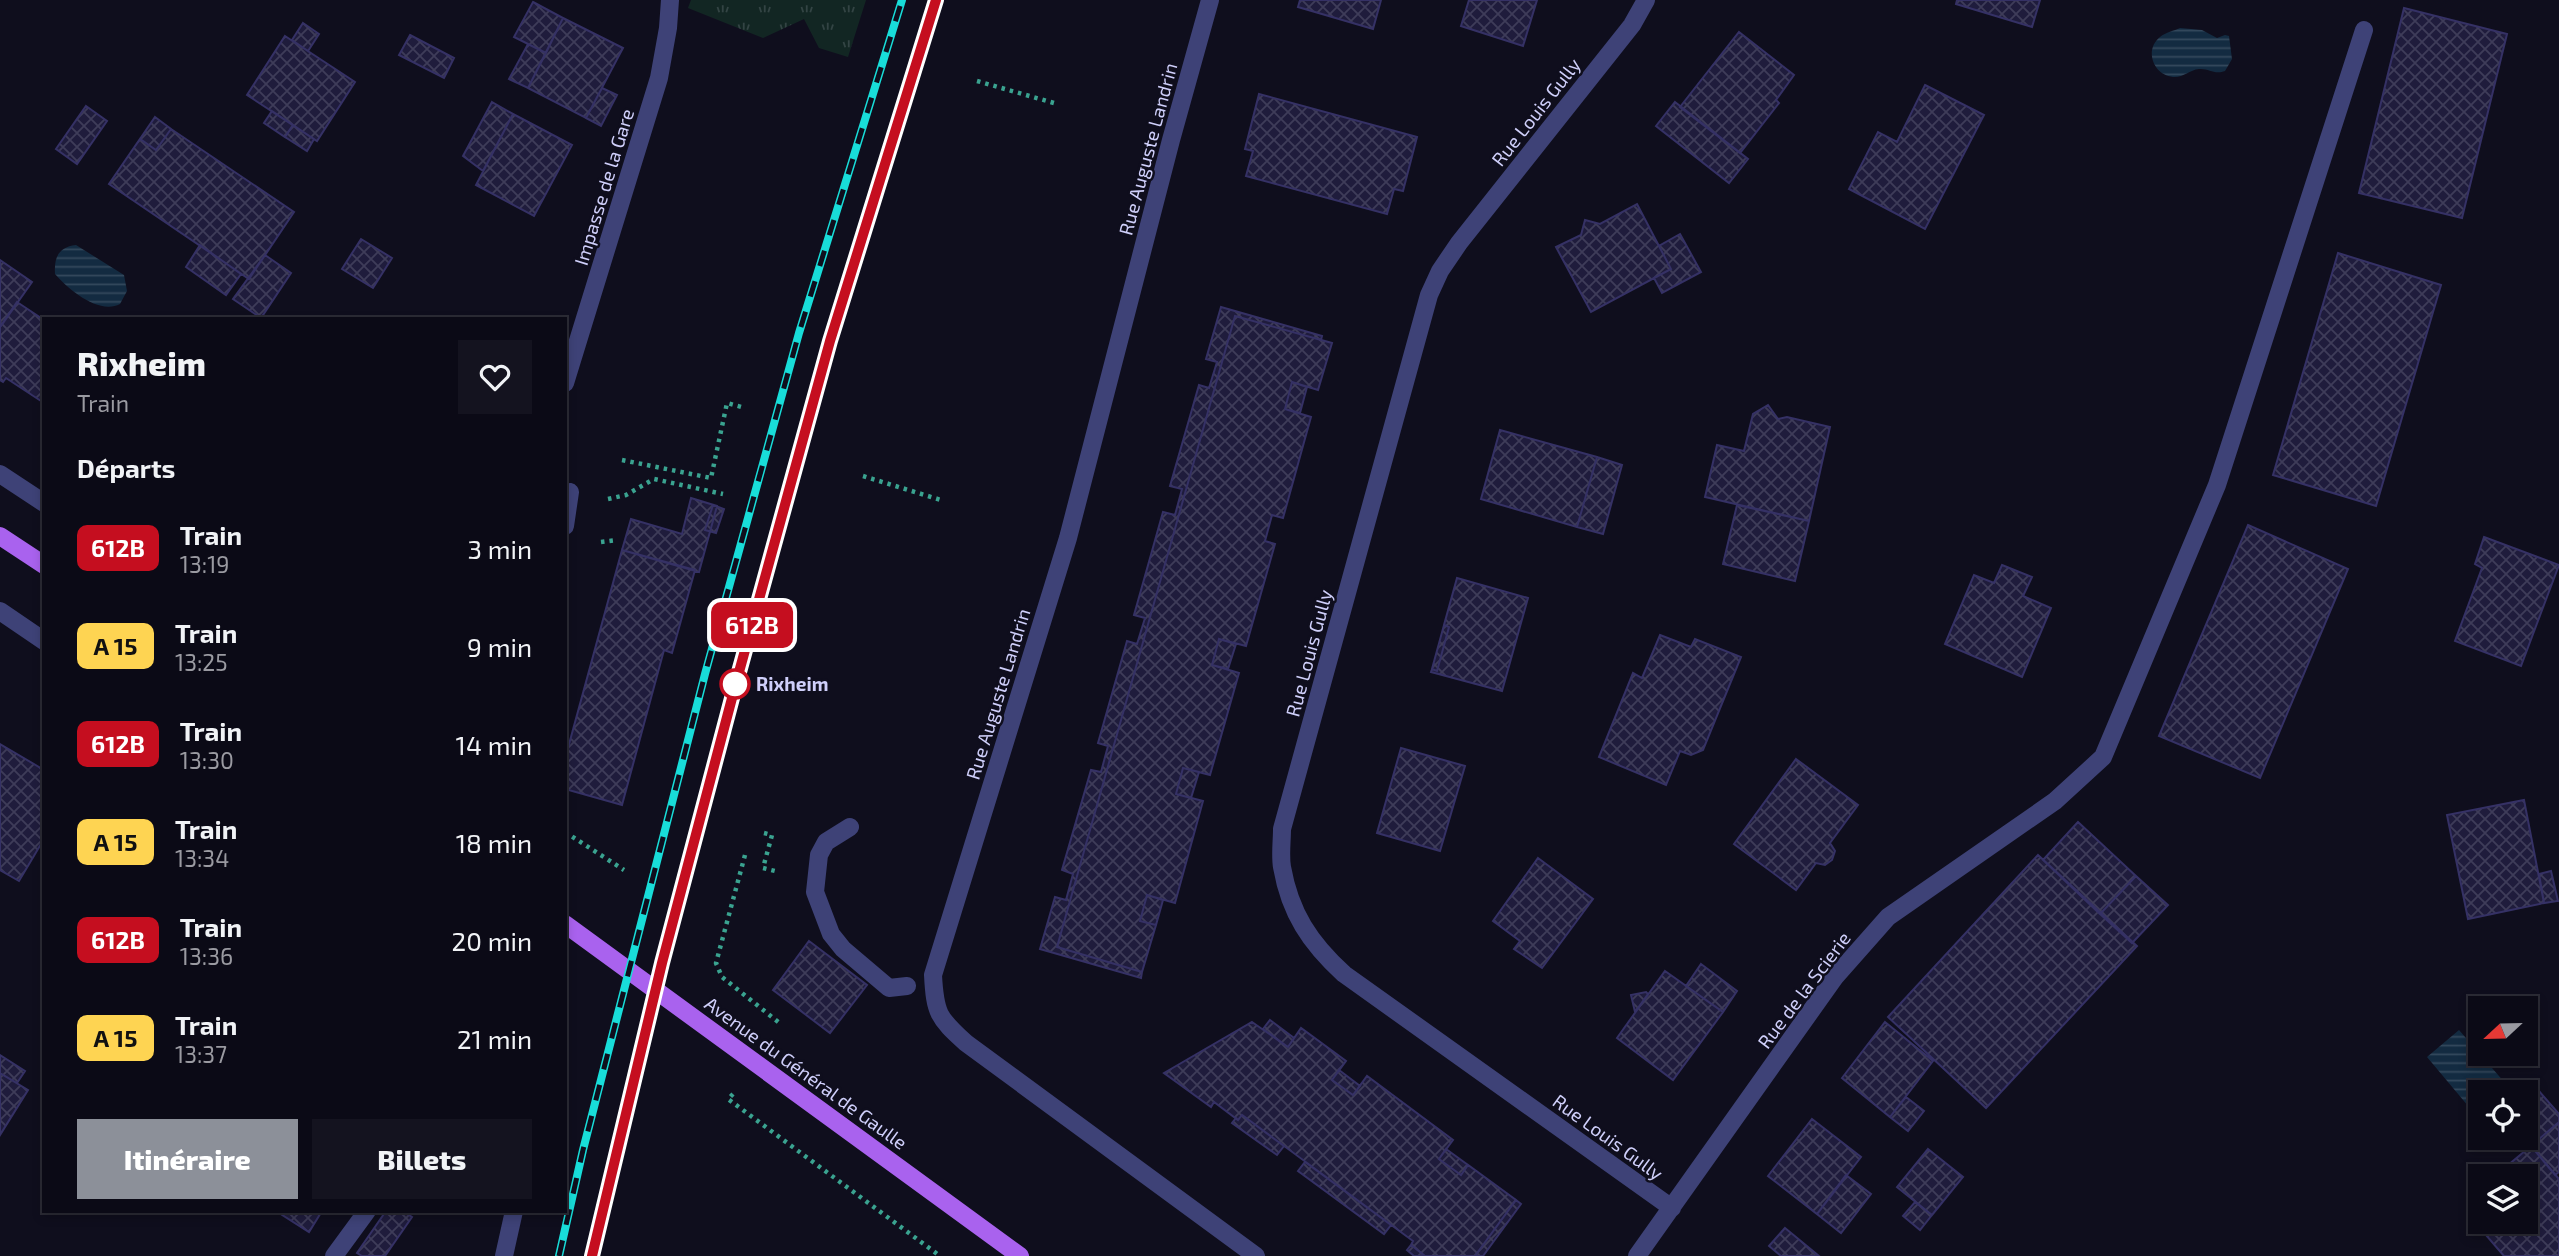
<!DOCTYPE html>
<html lang="fr">
<head>
<meta charset="utf-8">
<style>
	:root { --surface:#0b0a16; --page:#14131f; --text:#f1f3f6; --muted:#9a9aa1; --line:#2b2b35; --accent:#8c9099 }
	body { margin:0; font-family:"Exo 2",sans-serif; background:var(--page); color:var(--text); height:100vh; display:flex; flex-direction:column; font-size:26px; white-space:nowrap }
	* { box-sizing:border-box; margin:0 }
	p { font-size:23px; color:var(--muted) }
	.icon { flex:none; width:38px; height:38px; fill:none; stroke:currentColor; stroke-width:2; stroke-linecap:round; stroke-linejoin:round }
	.map { position:relative; flex:1; overflow:hidden }
	.panel { position:absolute; left:42px; top:317px; width:525px; height:896px; display:flex; flex-direction:column; background:var(--surface); border-radius:0px; box-shadow:0 4px 10px #0003,0 0 0 2px var(--line) }
	.panel>* { flex:none }
	.badge { padding:0 14px; border-radius:10px; font-size:24px; line-height:46px }
	.needle { width:46px; rotate:248deg }
	.tools { position:absolute; left:2468px; top:996px; display:grid; gap:14px }
	.tools a { display:grid; place-items:center; width:70px; height:70px; border-radius:0px; background:var(--surface); box-shadow:0 4px 10px #0003,0 0 0 2px var(--line); font-size:35px }
	.map>.badge { position:absolute; translate:-50% -50%; box-shadow:0 0 0 4px #fff }
	h2 { padding:0 35px; font-size:26px; line-height:63px }
	.round { display:grid; place-items:center; flex:none; width:74px; height:74px; border-radius:0px; background:var(--page) }
	.summary { display:flex; align-items:center; justify-content:space-between; height:119px; padding:0 35px }
	h1 { font-size:33px; font-weight:800; line-height:52px }
	.cta { display:flex; gap:14px; margin-top:auto; padding:14px 35px }
	.cta a { flex:1; height:80px; border-radius:0px; background:var(--accent); color:#fff; font-size:28px; font-weight:800; line-height:80px; text-align:center }
	.cta a+a { background:var(--page); color:var(--text) }
	ul { padding:0; list-style:none }
	li { display:flex; align-items:center; gap:21px; height:98px; padding:0 35px }
	li div { flex:1 }
	li b { display:block; font-size:26px }
	li em { font-style:normal }
	li .badge { min-width:77px; font-weight:700; text-align:center }
	.map>svg:first-child { display:block }
</style>
</head>
<body>
<div class="map">
<svg width="2559" height="1256" viewBox="0 0 2559 1256">
	<defs>
		<pattern id="grass-tufts" width="24" height="20" patternUnits="userSpaceOnUse" patternTransform="scale(1.75)"><rect width="24" height="20" fill="#122623"/><path d="M3 7l-1-3M5 7V3M7 7l1-3M15 17l-1-3M17 17v-4M19 17l1-3" fill="none" stroke="#344"/></pattern>
		<pattern id="water-rules" width="6" height="5" patternUnits="userSpaceOnUse" patternTransform="scale(1.75)"><rect width="6" height="5" fill="#132b41"/><path d="M0 2.5h6" fill="none" stroke="#34495d"/></pattern>
		<pattern id="building-cross-hatch" width="8" height="8" patternUnits="userSpaceOnUse" patternTransform="scale(1.75)"><rect width="8" height="8" fill="#1f1c3c"/><path d="M0 0l8 8M0 8l8-8" fill="none" stroke="#3e3c59"/></pattern>
	</defs>
	<rect width="100%" height="100%" fill="#0f0e1d"/>
	<path fill="url(#grass-tufts)" d="M691,0H866L848,57L819,48L804,19L763,38L688,8Z"/>
	<path fill="url(#water-rules)" d="M2180,28L2202,30L2217,38L2225,35L2229,36L2232,59L2225,71C2214,75 2209,68 2199,69C2189,70 2183,78 2173,77C2153,75 2144,50 2160,37C2166,32 2174,31 2180,28Z
		M76,245L124,275L127,291L120,304C99,315 69,290 55,274C54,258 58,247 76,245Z
		M2459,1030L2512,1091L2480,1092L2479,1119L2427,1057Z"/>
	<path fill="url(#building-cross-hatch)" stroke="#353165" stroke-width="2" d="M1300,0H1381L1373,29L1298,7Z
		M1469,0H1537L1523,46L1461,26Z
		M1957,0H2040L2032,27L1956,4Z
		M533,2L563,18L546,53L514,37Z
		M2404,8L2507,34L2462,218L2359,193Z
		M563,18L623,48L586,118L528,88Z
		M303,23L319,34L308,51L292,40Z
		M1739,32L1794,75L1776,100L1779,103L1740,153L1680,107Z
		M410,35L454,58L444,78L399,55Z
		M285,36L355,82L317,141L247,95Z
		M528,44L546,53L528,88L509,79Z
		M1925,85L1984,115L1925,229L1849,189L1878,132L1897,142Z
		M602,88L617,95L601,126L586,118Z
		M1259,94L1417,137L1403,191L1394,189L1387,214L1246,176L1253,151L1245,149Z
		M492,102L513,114L483,171L463,156Z
		M1675,102L1748,159L1729,183L1656,126Z
		M86,106L107,121L77,164L56,149Z
		M272,111L293,125L285,137L264,123Z
		M513,114L572,145L534,216L476,185Z
		M155,117L171,129L156,150L140,139Z
		M293,125L314,139L307,151L285,137Z
		M171,129L294,212L249,279L109,184L140,139L156,150Z
		M1637,204L1671,269L1591,312L1556,247L1581,235L1585,220L1600,224Z
		M1680,234L1701,272L1662,293L1654,278L1671,269L1659,246Z
		M361,239L392,258L373,288L342,269Z
		M200,245L241,274L226,295L186,267Z
		M2338,253L2441,285L2376,506L2273,475Z
		M265,255L291,273L261,318L233,299Z
		M0,260L32,282L1,326H0Z
		M17,302L44,320V403L6,378L3,382L0,380V327Z
		M1221,307L1322,336L1321,340L1235,316L1057,947L1142,972L1141,978L1040,949L1055,897L1066,900L1073,874L1062,870L1091,770L1101,772L1108,746L1098,743L1127,641L1137,644L1145,618L1134,615L1163,512L1175,515L1182,489L1170,486L1199,385L1209,388L1217,362L1206,359Z
		M1235,316L1332,343L1318,390L1292,382L1285,409L1311,417L1283,518L1272,515L1265,541L1275,544L1246,646L1219,639L1212,665L1239,673L1210,775L1183,768L1176,794L1203,801L1175,903L1147,895L1140,921L1156,925L1142,972L1057,947Z
		M1292,382L1307,387L1300,413L1285,409Z
		M1768,405L1778,419L1787,417L1830,427L1809,521L1705,497L1717,445L1744,451L1753,414Z
		M1500,430L1597,457L1577,527L1481,499Z
		M1597,457L1622,465L1603,534L1577,527Z
		M691,498L717,506L699,572L622,550L631,519L682,534Z
		M713,505L724,509L716,533L705,530Z
		M1737,505L1809,521L1795,581L1723,564Z
		M2248,525L2348,569L2260,778L2159,736Z
		M2484,537L2559,565L2521,666L2455,641L2482,568L2475,564Z
		M622,550L695,570L672,653L664,650L622,805L565,789V759Z
		M2002,565L2032,577L2023,596L2051,608L2022,677L1945,644L1974,575L1994,583Z
		M1457,578L1528,598L1502,691L1431,672L1432,669L1437,671L1449,627L1444,625Z
		M1444,625L1449,627L1437,671L1432,669Z
		M1660,635L1691,647L1695,639L1741,657L1703,750L1691,755L1680,751L1666,785L1599,757L1633,673L1642,678Z
		M1219,639L1236,644L1228,669L1212,665Z
		M0,744L44,770V839L19,881L0,870Z
		M1401,748L1465,766L1440,851L1377,833Z
		M1796,759L1858,805L1830,843L1835,851L1832,860L1825,865L1816,863L1796,890L1734,844Z
		M1183,768L1199,772L1191,798L1176,794Z
		M2524,800L2544,903L2468,919L2447,815Z
		M2078,822L2136,876L2100,914L2043,860Z
		M2038,855L2137,946L1986,1108L1888,1017Z
		M1538,858L1593,899L1542,968L1514,949L1520,941L1493,921Z
		M2551,871L2558,901L2544,903L2539,874Z
		M2136,876L2168,905L2132,943L2100,914Z
		M1147,895L1163,900L1156,925L1140,921Z
		M809,941L867,985L830,1033L773,990Z
		M1701,964L1737,991L1723,1012L1686,986Z
		M1665,971L1723,1012L1673,1080L1617,1038Z
		M1646,992L1648,994L1635,1012L1631,995Z
		M1270,1020L1294,1038L1288,1047L1263,1029Z
		M1252,1022L1288,1047L1301,1028L1346,1061L1332,1080L1353,1095L1367,1076L1453,1140L1439,1159L1461,1175L1468,1165L1516,1200L1475,1256H1425L1411,1245L1413,1241L1242,1115L1238,1120L1214,1102L1211,1107L1164,1073Z
		M1885,1022L1933,1061L1890,1117L1842,1078Z
		M0,1055L25,1071L17,1083L0,1073Z
		M1339,1070L1360,1086L1353,1095L1332,1080Z
		M0,1073L28,1090L0,1135Z
		M2539,1091L2559,1114V1122L2531,1146L2524,1138L2525,1129L2538,1118L2525,1103Z
		M1906,1097L1924,1111L1908,1131L1890,1117Z
		M1242,1115L1284,1146L1277,1155L1232,1123L1236,1118L1238,1120Z
		M1812,1119L1861,1157L1817,1214L1768,1176Z
		M2559,1122V1172L2555,1175L2531,1146Z
		M2531,1146L2559,1179V1256H2504L2485,1234L2501,1222H2525V1176H2495Z
		M1446,1149L1468,1165L1461,1175L1439,1159Z
		M1928,1149L1963,1177L1932,1215L1897,1187Z
		M1305,1162L1391,1225L1384,1234L1298,1171Z
		M1846,1175L1871,1194L1841,1233L1817,1214Z
		M1516,1200L1521,1204L1483,1256H1475Z
		M1915,1202L1932,1215L1920,1230L1903,1216Z
		M276,1211H322L309,1232Z
		M386,1211H403L412,1217L385,1256H362L357,1253Z
		M1785,1228L1819,1256H1781L1769,1246Z
		M1411,1245L1425,1256H1414L1407,1250Z"/>
	<g fill="none" stroke-linecap="round" stroke-linejoin="round">
		<path stroke="#3aa390" stroke-width="4.5" stroke-dasharray="3.5 5" stroke-linecap="butt" d="M977,81L1054,103
			M622,460L711,478L727,403L745,408
			M863,476L941,500
			M608,499L626,495L654,479L723,494
			M601,542L617,540
			M565,832L624,870
			M764,833L772,835L763,868L779,872
			M745,855L716,963L722,977L782,1025
			M733,1094L728,1099L940,1256"/>
		<path stroke="#3e4277" stroke-width="18" d="M1210,0L1171,140L1068,538L933,975C935,1013 938,1018 966,1043L1256,1256
			M1646,0L1632,25L1459,243L1440,271L1429,295L1282,829C1282,841 1280,855 1282,867C1290,913 1310,943 1344,974L1672,1208
			M565,383L659,78L668,28L670,0
			M0,474L44,503
			M565,526L570,492
			M0,611L44,641
			M850,827L826,842L819,855L815,892L831,934L843,949L889,988L907,986
			M334,1256L367,1211
			M504,1256L514,1211
			M1637,1256L1835,977L1888,917L2055,801L2103,757L2217,485L2364,30"/>
		<path stroke="#a962ee" stroke-width="18" d="M0,536L44,565
			M565,924L1020,1256"/>
		<g stroke="#18ddd9" stroke-width="8">
			<path id="rail" d="M559,1256L583,1150L705,674L799,333L902,0
				M592,1256C664,950 743,646 830,344C863,229 900,115 936,0"/>
		</g>
		<use href="#rail" stroke="#0f0e1d" stroke-width="5" stroke-dasharray="16" stroke-linecap="butt"/>
	</g>
	<g fill="none" stroke-linecap="round" stroke-linejoin="round">
		<g stroke="#fff" stroke-width="16">
			<path id="line" d="M592,1256L662,963L736,683L830,341L936,0"/>
		</g>
		<use href="#line" stroke="#c50e1f" stroke-width="10"/>
	</g>
	<circle fill="#fff" stroke="#c50e1f" stroke-width="3.5" cx="735" cy="684" r="14"/>
	<g text-anchor="middle" stroke-width="5" stroke-linejoin="round" paint-order="stroke">
		<g font-size="19" fill="#cfcffa" stroke="#0f0e1d">
			<text transform="translate(1536 112) rotate(-52)" y="7">Rue Louis Gully</text>
			<text transform="translate(1148 149) rotate(-75)" y="7">Rue Auguste Landrin</text>
			<text transform="translate(604 187) rotate(-73)" y="7">Impasse de la Gare</text>
			<text transform="translate(1309 653) rotate(-75)" y="7">Rue Louis Gully</text>
			<text transform="translate(998 694) rotate(-73)" y="7">Rue Auguste Landrin</text>
			<text transform="translate(1804 990) rotate(-53)" y="7">Rue de la Scierie</text>
			<text transform="translate(806 1073) rotate(36)" y="7">Avenue du Général de Gaulle</text>
			<text transform="translate(1608 1137) rotate(36)" y="7">Rue Louis Gully</text>
		</g>
		<g font-size="19" font-weight="bold" fill="#cfcffa" stroke="#0f0e1d" text-anchor="start">
			<text x="756" y="691">Rixheim</text>
		</g>
	</g>
</svg>
<div class="tools">
<a><svg class="needle" viewBox="-14 -14 28 28"><path d="M0-13l5 13h-10z" fill="#e53935"/><path d="M0 13l5-13h-10z" fill="#9a9aa1"/></svg></a>
<a><svg class="icon" aria-label="locate" viewBox="0 0 24 24"><circle cx="12" cy="12" r="6"/><path d="M12 2v4M12 18v4M2 12h4M18 12h4"/></svg></a>
<a><svg class="icon" aria-label="layers" viewBox="0 0 24 24"><path d="M12 4l9 5-9 5-9-5zM3 14l9 5 9-5"/></svg></a>
</div>
<b class="badge" style="left:752px;top:625px;background:#c50e1f;color:#fff">612B</b>
<section class="panel">
<div class="summary"><div><h1>Rixheim</h1><p>Train</p></div><a class="round"><svg class="icon" aria-label="heart" viewBox="0 0 24 24"><path d="M12 20l-8-8c-3-5 5-10 8-4 3-6 11-1 8 4z"/></svg></a></div>
<h2>Départs</h2>
<ul>
<li><span class="badge" style="background:#c50e1f;color:#fff">612B</span><div><b>Train</b><p>13:19</p></div><em>3 min</em></li>
<li><span class="badge" style="background:#fed452;color:#111">A 15</span><div><b>Train</b><p>13:25</p></div><em>9 min</em></li>
<li><span class="badge" style="background:#c50e1f;color:#fff">612B</span><div><b>Train</b><p>13:30</p></div><em>14 min</em></li>
<li><span class="badge" style="background:#fed452;color:#111">A 15</span><div><b>Train</b><p>13:34</p></div><em>18 min</em></li>
<li><span class="badge" style="background:#c50e1f;color:#fff">612B</span><div><b>Train</b><p>13:36</p></div><em>20 min</em></li>
<li><span class="badge" style="background:#fed452;color:#111">A 15</span><div><b>Train</b><p>13:37</p></div><em>21 min</em></li>
</ul>
<div class="cta"><a>Itinéraire</a><a>Billets</a></div>
</section>
</div>
</body>
</html>
